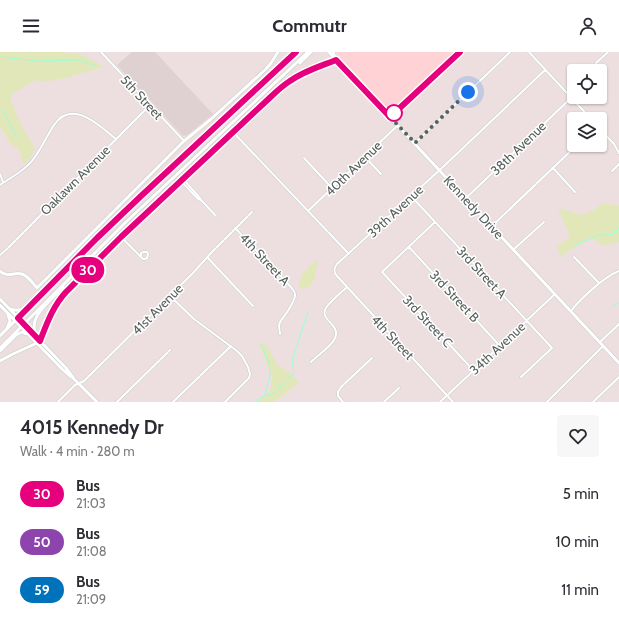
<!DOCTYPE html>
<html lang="en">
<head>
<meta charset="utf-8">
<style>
	:root { --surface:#fff; --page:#f7f7f7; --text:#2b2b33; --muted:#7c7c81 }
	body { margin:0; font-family:Cabin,sans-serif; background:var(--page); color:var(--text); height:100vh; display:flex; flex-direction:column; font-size:15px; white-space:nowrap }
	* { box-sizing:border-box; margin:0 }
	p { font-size:13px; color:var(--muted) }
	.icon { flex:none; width:22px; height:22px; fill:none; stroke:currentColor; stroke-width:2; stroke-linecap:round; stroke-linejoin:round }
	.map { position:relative; height:350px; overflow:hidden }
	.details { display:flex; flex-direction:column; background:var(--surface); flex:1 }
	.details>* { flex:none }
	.badge { padding:0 8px; border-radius:13px; font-size:14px; line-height:26px }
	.fabs { position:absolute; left:567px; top:12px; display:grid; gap:8px }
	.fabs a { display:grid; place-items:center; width:40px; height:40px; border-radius:4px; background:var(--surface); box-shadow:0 1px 3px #0004; font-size:20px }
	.you { position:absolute; width:20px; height:20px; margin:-10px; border:3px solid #fff; border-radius:50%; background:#1a73e8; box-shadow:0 0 0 6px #1a73e833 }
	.map>.badge { position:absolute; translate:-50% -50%; box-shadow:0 0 0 2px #fff }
	.round { display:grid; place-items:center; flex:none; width:42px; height:42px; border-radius:4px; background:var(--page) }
	.overview { display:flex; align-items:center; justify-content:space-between; height:68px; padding:0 20px }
	h1 { font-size:19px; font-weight:800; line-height:30px }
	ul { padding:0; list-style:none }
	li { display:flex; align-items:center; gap:12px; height:48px; padding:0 20px }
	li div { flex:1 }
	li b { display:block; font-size:15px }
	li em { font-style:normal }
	li .badge { min-width:44px; font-weight:700; text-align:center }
	header { display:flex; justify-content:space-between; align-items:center; height:52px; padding:0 20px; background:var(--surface); font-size:18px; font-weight:800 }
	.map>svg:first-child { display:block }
</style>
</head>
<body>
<header><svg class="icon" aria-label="menu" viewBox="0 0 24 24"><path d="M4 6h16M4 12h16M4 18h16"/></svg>Commutr<svg class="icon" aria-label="person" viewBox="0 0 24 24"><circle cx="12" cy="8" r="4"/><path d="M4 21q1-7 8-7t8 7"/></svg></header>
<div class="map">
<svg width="619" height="350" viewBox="0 0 619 350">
	<rect width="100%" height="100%" fill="#eddfe0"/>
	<path fill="#ffd2d6" d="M336,0H456L391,60Z"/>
	<path fill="#dfd0d2" d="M132,0H155L213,62L187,83L183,84L117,13Z"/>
	<path fill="#e1e7b9" d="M0,0H62L84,3L103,15L66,26L45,30L36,28L10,43C15,62 24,79 35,96L29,108L24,113L18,96L12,94L0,75Z
		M602,151L619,154V190L604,194L590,185L560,205L557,195L570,184L558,156L581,163L596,157Z
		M316,208L318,213L315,220L316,226L309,235L301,237L298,233L303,220Z
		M258,290L267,294L278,314L289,320L299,331L274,350H257L270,340L272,324Z"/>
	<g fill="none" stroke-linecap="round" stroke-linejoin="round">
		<path stroke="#9dffd5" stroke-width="1" d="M0,5L38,9L80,8L94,13
			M0,55L2,57L17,85
			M573,194L600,183H612L619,176
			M612,254L619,251
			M261,292L269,311L270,323L265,343
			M254,350L262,345L275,341L287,327L294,322L292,308L308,260"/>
		<g stroke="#c3ccca" stroke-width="3">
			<path id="minor" d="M101,0L184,89
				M529,0L591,67
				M596,11L608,0
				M390,65L460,0
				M600,77L614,92L619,101
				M233,80L349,202
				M415,91L510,0
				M365,105L381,122
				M304,106L332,136
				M553,116L575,140
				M612,119L619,112
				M0,122L3,130
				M181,129L198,147L201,148L200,146L183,127
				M0,133C10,126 24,119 32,109C41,98 46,85 54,73C72,46 100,74 116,87
				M411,144L552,296L521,325
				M466,146L571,46
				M201,148L216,164
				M308,159L397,74
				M435,170L382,220L474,319
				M492,174L577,93
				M235,176L290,234C292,237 295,239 295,242C296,250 284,264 280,270L279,274L280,282
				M121,185L143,207H145L147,206L148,202L147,200H144L141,201V204
				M409,195L500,294
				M514,197L544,170
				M0,203L7,197L150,53
				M207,205L253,254
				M574,205L599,231
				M170,244L194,267L237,299L242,304L248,315L250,322L249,326L225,350
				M571,259C581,246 604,225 619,219
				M600,290L619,272
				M311,310C317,304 330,295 334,288C343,274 321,269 325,258C327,252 342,240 347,235
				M58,350L75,333L84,329L193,221L211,201L252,160
				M117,350L170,298
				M173,350L231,294
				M343,350L338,344V340L341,335L372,306
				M384,350L399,336
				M440,350L555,242
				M453,350L337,224C333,220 334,216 337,212L444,114L545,18
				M547,350L603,294
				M593,350L619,325"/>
		</g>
		<g stroke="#c3ccca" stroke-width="4">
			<path id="tertiary" d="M329,0L619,311
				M0,219C9,227 14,219 22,222C28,224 33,231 37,236L184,89L210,68L266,17L271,11L278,0
				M0,309L13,302L37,291L40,289C47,271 53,254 66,240L121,185L281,35C298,22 317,16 336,8"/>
		</g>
		<g stroke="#c3cecb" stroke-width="4">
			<path id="secondary" d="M333,0L336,8
				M300,11L311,0
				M0,247L66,316L74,327L97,350
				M0,253L62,317L71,325
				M11,257C24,263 33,247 42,239
				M7,276L10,269L8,263
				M36,283C27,264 52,248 63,235
				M0,284L97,186L141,144L296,0
				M0,296L127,169L308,0
				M0,299L16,283L22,280L26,282"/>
		</g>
		<use href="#minor" stroke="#fff" stroke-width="2"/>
		<use href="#tertiary" stroke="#fff" stroke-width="3"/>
		<use href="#secondary" stroke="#fff" stroke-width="3"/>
	</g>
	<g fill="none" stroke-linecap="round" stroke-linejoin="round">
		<g stroke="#fff" stroke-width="9">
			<path id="line" d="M296,0L141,144L97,186L18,266L40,289C47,271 53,254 66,240L121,185L262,53C271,45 280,35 290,29C304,19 321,14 336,8L390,65L460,0"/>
		</g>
		<use href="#line" stroke="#e6007e" stroke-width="6"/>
		<path stroke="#58625f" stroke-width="4" stroke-dasharray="0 7.2" d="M394,61L390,65L415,91L468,40"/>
	</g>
	<circle fill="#fff" stroke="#e6007e" stroke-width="2" cx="394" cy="61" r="8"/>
	<g text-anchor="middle" stroke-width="3" stroke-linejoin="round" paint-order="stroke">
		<g font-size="13" fill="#58625f" stroke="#fff">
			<text transform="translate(142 45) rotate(47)" y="5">5th Street</text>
			<text transform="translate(518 96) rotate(-44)" y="5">38th Avenue</text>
			<text transform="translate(353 116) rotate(-44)" y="5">40th Avenue</text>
			<text transform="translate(75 128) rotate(-45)" y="5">Oaklawn Avenue</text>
			<text transform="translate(474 155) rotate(47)" y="5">Kennedy Drive</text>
			<text transform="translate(395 159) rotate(-43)" y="5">39th Avenue</text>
			<text transform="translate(265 207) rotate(47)" y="5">4th Street A</text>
			<text transform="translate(482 220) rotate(47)" y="5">3rd Street A</text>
			<text transform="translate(455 244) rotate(47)" y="5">3rd Street B</text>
			<text transform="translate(157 257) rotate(-45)" y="5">41st Avenue</text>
			<text transform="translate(428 269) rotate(47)" y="5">3rd Street C</text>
			<text transform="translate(393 285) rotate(47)" y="5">4th Street</text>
			<text transform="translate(497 296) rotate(-43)" y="5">34th Avenue</text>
		</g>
	</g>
</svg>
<div class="fabs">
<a><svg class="icon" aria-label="locate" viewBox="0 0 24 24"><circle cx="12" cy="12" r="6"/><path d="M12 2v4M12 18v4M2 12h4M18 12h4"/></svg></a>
<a><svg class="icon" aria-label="layers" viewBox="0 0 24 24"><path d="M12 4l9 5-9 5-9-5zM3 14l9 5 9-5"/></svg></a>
</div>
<div class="you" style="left:468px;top:40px"></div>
<b class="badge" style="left:88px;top:218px;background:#e6007e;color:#fff">30</b>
</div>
<section class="details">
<div class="overview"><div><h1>4015 Kennedy Dr</h1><p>Walk · 4 min · 280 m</p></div><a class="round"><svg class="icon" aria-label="heart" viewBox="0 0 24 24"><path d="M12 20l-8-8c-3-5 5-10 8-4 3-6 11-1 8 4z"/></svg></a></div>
<ul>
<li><span class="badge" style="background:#e6007e;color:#fff">30</span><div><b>Bus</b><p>21:03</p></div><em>5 min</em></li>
<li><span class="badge" style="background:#8e44ad;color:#fff">50</span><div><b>Bus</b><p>21:08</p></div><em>10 min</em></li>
<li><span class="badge" style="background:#0072bc;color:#fff">59</span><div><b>Bus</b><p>21:09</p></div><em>11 min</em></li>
</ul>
</section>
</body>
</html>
